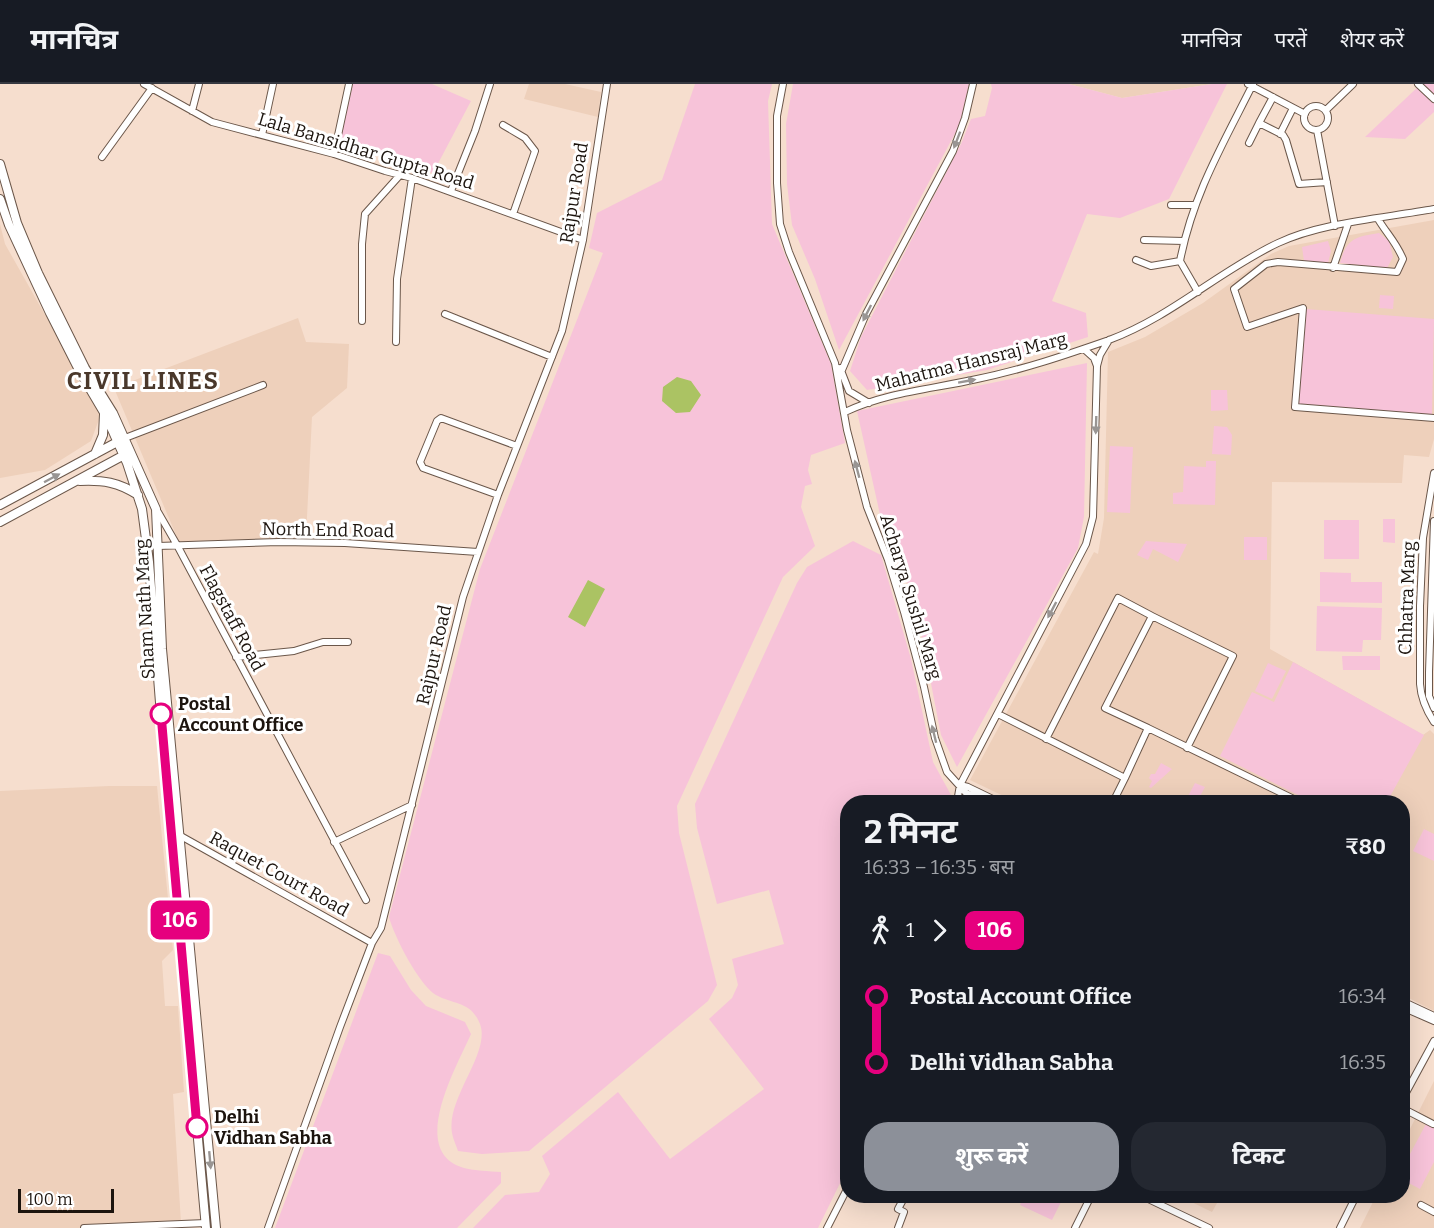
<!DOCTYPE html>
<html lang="hi">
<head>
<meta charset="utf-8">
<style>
	:root { --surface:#171b24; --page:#242831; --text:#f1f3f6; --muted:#9ea1a6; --line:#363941; --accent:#8c9099 }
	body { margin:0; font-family:Bitter,"Noto Sans Devanagari",serif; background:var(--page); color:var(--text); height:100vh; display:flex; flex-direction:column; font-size:22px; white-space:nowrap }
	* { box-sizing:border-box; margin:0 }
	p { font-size:20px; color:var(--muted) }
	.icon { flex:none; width:33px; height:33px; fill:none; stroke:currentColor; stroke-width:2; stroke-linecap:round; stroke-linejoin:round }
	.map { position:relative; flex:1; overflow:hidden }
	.drawer { position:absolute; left:840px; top:711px; width:570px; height:408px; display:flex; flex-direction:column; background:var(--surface); border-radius:24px; box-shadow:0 6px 24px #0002 }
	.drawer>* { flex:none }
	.badge { padding:0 12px; border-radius:9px; font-size:21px; line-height:39px }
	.scale { position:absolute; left:18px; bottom:15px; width:96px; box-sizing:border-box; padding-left:6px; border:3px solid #1c140e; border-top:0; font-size:16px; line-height:21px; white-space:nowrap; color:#1c140e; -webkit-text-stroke:4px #fff; paint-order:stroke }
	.map>.badge { position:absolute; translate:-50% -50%; box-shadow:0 0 0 3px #fff }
	.legs { display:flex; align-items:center; gap:9px; height:66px; padding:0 24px; font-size:20px }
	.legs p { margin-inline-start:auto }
	.summary { display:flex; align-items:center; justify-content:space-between; height:102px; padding:0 24px }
	h1 { font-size:33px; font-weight:700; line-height:45px }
	.primary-button { display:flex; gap:12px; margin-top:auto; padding:12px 24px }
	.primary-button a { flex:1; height:69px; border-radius:24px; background:var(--accent); color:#fff; font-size:24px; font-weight:700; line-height:69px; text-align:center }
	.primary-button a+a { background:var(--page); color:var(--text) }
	ul { padding:0 24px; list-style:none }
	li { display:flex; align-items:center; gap:21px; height:66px; font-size:22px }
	li i { display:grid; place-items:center; width:9px; height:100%; margin:0 8px; background:currentColor }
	li i::after { content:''; width:15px; height:15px; margin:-8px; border:4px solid; border-radius:50%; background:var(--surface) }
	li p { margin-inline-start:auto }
	li:first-child i { background:linear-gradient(#0000 50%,currentColor 0) }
	li:last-child i { background:linear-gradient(currentColor 50%,#0000 0) }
	header { display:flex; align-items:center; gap:36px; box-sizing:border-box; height:84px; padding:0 30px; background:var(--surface); border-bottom:2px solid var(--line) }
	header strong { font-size:28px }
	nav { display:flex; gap:33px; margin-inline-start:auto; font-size:21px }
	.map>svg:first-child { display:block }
</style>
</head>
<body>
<header>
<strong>मानचित्र</strong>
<nav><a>मानचित्र</a><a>परतें</a><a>शेयर करें</a></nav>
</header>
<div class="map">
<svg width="1434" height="1144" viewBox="0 0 1434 1144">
	<rect width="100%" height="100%" fill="#f6dece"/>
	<path fill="#eed0bb" d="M529,0H565L601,8L598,33L524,15Z
		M1069,0H1212L1122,14Z
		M1434,136V355L1429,373L1404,371L1402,399L1272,398L1270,565L1423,651L1430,646L1434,650V927L1403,911L1402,718H1016L970,696L1094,468L1098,470L1104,434L1108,268L1145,253L1203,219L1271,170L1289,162Z
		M0,140L5,160L101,330L91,357L45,386L0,394Z
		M298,234L306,258L349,260L347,304L312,333L306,453L179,458L114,304Z
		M109,702H157L173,866L162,877L165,922H178L184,1008L173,1010L181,1139L131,1144H0V707Z
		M1434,997V1144H1360L1376,1112H1402L1403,1059Z
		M1179,1112H1221L1212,1128Z"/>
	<path fill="#f7c3d9" d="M353,0H432L471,17L433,89L339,60Z
		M695,0H772L768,17L772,140L831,280L845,359L811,371L808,386L812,400L805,402L801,423L815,462L783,493L677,722L679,749L717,901L708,917L529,1067L482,1070L458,1067C456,1061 453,1055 452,1049C446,1014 491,969 480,940C471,917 454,921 436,911C419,901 394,852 389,833L480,485L603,169L589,164L597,129L662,96Z
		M793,0H969L959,42L839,266L815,195L792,141L787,100L786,40Z
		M991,0H1069L1122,14L1212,0H1227L1169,115L1120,134L1087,130L1052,217L1086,229L1088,253L987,286L867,306L850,287L861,253L961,60L971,35L985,32L992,4Z
		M1421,0H1434V28L1405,55L1365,53Z
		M1379,149L1389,157L1393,173L1387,184L1340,179C1347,154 1355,153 1379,149Z
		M1328,157L1331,167L1328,179L1304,177L1302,163Z
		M1380,211L1394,212L1393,225L1379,224Z
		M1306,225L1434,235L1432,331L1299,321Z
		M1087,279L1084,433L1078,464L957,683L941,651L915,517L881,435L857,327Z
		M1211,306H1227L1228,326L1211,327Z
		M1214,342L1227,343L1232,351L1231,371L1212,370Z
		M1110,362L1133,363L1130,429L1107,428Z
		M1206,377H1216L1215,421L1173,420V409L1183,408L1184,382L1206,383Z
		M1383,435H1395V459L1383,458Z
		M1324,436H1359V475H1324Z
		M1244,453H1267V476H1244Z
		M853,457L881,471L911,575L933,678L951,711L947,718H848L847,1085L818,1144H473L505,1111L539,1108L550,1090L542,1072L618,1008L670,1075L764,1005L709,935L732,914L738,901L732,875L784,860L769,806L717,820L697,744L695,720L797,499L807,483Z
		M1146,457L1187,460L1178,478L1153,465L1148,476L1137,471Z
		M1320,488L1351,489V498H1382V519L1320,518Z
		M1317,522L1382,524L1381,556H1363L1362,568L1316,567Z
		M1342,572H1380V586H1343Z
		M1293,578L1424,651L1387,718H1312L1220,672L1252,608L1274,618Z
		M1268,579L1286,587L1272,615L1255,607Z
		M1161,679L1172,685L1151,704L1149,703L1152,697L1149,694L1151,690H1155Z
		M1195,699L1205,703L1197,718H1185Z
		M1424,745L1434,750V777L1413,767Z
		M378,869L390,872L411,906L426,922L465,938L471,950C457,982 407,1068 464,1084C476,1087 488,1087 501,1088V1099L457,1144H275Z
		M1426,1040L1434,1044V1078L1420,1105L1403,1096L1402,1085Z
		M1024,1112H1052L1062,1116L1052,1136L1020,1121Z"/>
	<path fill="#abc363" d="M677,293L691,297L701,311L690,328L676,329L662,317L663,303Z
		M588,496L605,505L585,543L568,533Z"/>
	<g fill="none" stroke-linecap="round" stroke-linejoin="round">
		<g stroke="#6b574a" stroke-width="8">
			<path id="minor" d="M144,0L212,38L334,70L385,87L412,94L583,156
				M783,0L777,32V99L780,140L789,168L835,279L847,346L867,423L888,476L904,528L924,603L935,654L947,688L966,709L987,718
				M1248,0L1305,30
				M1418,0L1434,15
				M1304 34a12 12 0 1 1 24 0a12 12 0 1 1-24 0Z
				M1326,26L1353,0
				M192,27L199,0
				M1259,39L1273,13
				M503,41L525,54L535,67L513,130
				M1317,46L1335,142
				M1280,50L1293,24
				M262,51L273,0
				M1249,59L1259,39L1283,51L1286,56L1299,100L1327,98
				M334,70L349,0
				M102,73L152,4
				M451,107L475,47L490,0
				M1171,121H1195
				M1378,135C1387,150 1396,158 1403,175L1397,188L1278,178L1266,180L1234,205L1247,243L1303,224L1295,323L1434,334
				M1144,156L1184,157
				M1136,176L1151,182L1180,177C1193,110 1223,60 1253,0
				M1180,177L1198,208
				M1333,184L1348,140
				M445,230L552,273
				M362,237V160L365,130L400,91
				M396,258L397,195L412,94
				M1084,265L1094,274L1097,282
				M840,284L849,307L869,319
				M842,286L866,230L953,67L965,34L973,0
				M845,328C887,308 933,305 977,295C1022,286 1066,271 1109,256C1171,233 1219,187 1278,159C1322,138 1386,134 1434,125
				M125,354L263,301
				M1434,389L1423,454L1420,522V600C1421,615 1426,626 1434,638
				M498,411L423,384L420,378L437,337L441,334L517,362
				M158,428L177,461L366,816
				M1434,437L1429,588V612L1434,624
				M158,462L279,458L345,459L478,468
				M236,573L294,567L323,558H348
				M998,630L1125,694L1113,718
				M1148,644L1300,718
				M1046,655L1118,514L1152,532
				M1125,694L1148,644L1105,624L1152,532L1233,572L1187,664
				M960,701L968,703L999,718
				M957,718L960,701L1086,460L1093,433L1097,282L1100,271L1109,256
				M179,751L372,859
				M334,758L412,721
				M1402,917L1432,931L1434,934
				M1402,923L1434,937
				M1402,1016L1434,957
				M1402,1024L1433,1040
				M1142,1112L1209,1144
				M1421,1121L1434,1128
				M84,1144L206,1139
				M268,1144L340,943L372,859L381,844L463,513L498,411L562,247L583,156L607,0
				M827,1144L848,1103
				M898,1144L904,1128L898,1125L905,1112
				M1075,1144L1091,1112
				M1340,1144L1356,1112"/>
		</g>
		<g stroke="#6b574a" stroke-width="10">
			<path id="major" d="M0,80L17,139L38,189L85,284L113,329L156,425L162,565L216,1144
				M0,115L9,141L50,229L80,288L106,332L127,379L142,425L149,478L168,721L206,1144
				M95,370L103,351L104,330
				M80,397C103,396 118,398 138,411
				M0,421L121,356
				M0,438L126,370"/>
		</g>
		<use href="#minor" stroke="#fff" stroke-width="6"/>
		<use href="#major" stroke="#fff" stroke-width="8"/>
	</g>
	<defs><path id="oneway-solid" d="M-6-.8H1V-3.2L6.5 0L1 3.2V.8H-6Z" transform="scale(1.5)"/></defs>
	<g fill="#999593">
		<use href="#oneway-solid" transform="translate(957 56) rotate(111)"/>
		<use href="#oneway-solid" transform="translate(867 229) rotate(117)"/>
		<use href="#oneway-solid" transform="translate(967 297) rotate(-10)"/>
		<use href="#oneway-solid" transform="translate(1096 341) rotate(92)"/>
		<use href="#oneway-solid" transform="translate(857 385) rotate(-105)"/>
		<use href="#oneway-solid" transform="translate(52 394) rotate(-28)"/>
		<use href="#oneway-solid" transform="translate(1052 526) rotate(118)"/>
		<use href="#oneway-solid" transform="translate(934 650) rotate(-104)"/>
		<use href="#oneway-solid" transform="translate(210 1076) rotate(85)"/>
	</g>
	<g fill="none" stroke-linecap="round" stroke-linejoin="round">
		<g stroke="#fff" stroke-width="14">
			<path id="line-1" d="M161,630L197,1043"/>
		</g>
		<use href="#line-1" stroke="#e6007e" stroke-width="9"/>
	</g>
	<g fill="#fff" stroke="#e6007e" stroke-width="3">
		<circle cx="161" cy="630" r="10"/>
		<circle cx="197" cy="1043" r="10"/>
	</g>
	<g text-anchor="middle" stroke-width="6" stroke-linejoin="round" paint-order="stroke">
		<g font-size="18" fill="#1c140e" stroke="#fff">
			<text transform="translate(366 67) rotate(17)" y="6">Lala Bansidhar Gupta Road</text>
			<text transform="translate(574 109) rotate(-81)" y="6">Rajpur Road</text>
			<text transform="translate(971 278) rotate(-14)" y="6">Mahatma Hansraj Marg</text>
			<text transform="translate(328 446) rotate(1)" y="6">North End Road</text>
			<text transform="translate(911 513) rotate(73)" y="6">Acharya Sushil Marg</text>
			<text transform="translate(1407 514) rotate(-88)" y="6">Chhatra Marg</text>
			<text transform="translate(145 525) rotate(-93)" y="6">Sham Nath Marg</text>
			<text transform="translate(232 534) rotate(62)" y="6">Flagstaff Road</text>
			<text transform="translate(434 571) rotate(-77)" y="6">Rajpur Road</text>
			<text transform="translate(279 790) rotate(29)" y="6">Raquet Court Road</text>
		</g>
		<g font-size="18" font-weight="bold" fill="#1c140e" stroke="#fff" text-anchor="start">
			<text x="178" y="626">Postal<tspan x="178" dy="21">Account Office</tspan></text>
			<text x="214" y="1039">Delhi<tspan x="214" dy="21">Vidhan Sabha</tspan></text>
		</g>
		<g font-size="24" font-weight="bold" letter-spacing="1.5" fill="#4a382b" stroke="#fff">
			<text x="143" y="305">CIVIL LINES</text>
		</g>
	</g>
</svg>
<div class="scale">100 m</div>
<b class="badge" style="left:180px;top:836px;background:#e6007e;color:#fff">106</b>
<section class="drawer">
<div class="summary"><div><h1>2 मिनट</h1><p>16:33 – 16:35 · बस</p></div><b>₹80</b></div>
<div class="legs"><svg class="icon" aria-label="walk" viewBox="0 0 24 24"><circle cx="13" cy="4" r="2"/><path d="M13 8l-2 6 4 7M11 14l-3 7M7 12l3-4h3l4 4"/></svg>1<svg class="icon" aria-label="forward" viewBox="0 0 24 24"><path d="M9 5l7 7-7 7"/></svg><b class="badge" style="background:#e6007e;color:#fff">106</b></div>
<ul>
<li><i style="color:#e6007e"></i><b>Postal Account Office</b><p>16:34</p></li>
<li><i style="color:#e6007e"></i><b>Delhi Vidhan Sabha</b><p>16:35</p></li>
</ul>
<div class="primary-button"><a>शुरू करें</a><a>टिकट</a></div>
</section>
</div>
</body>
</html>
